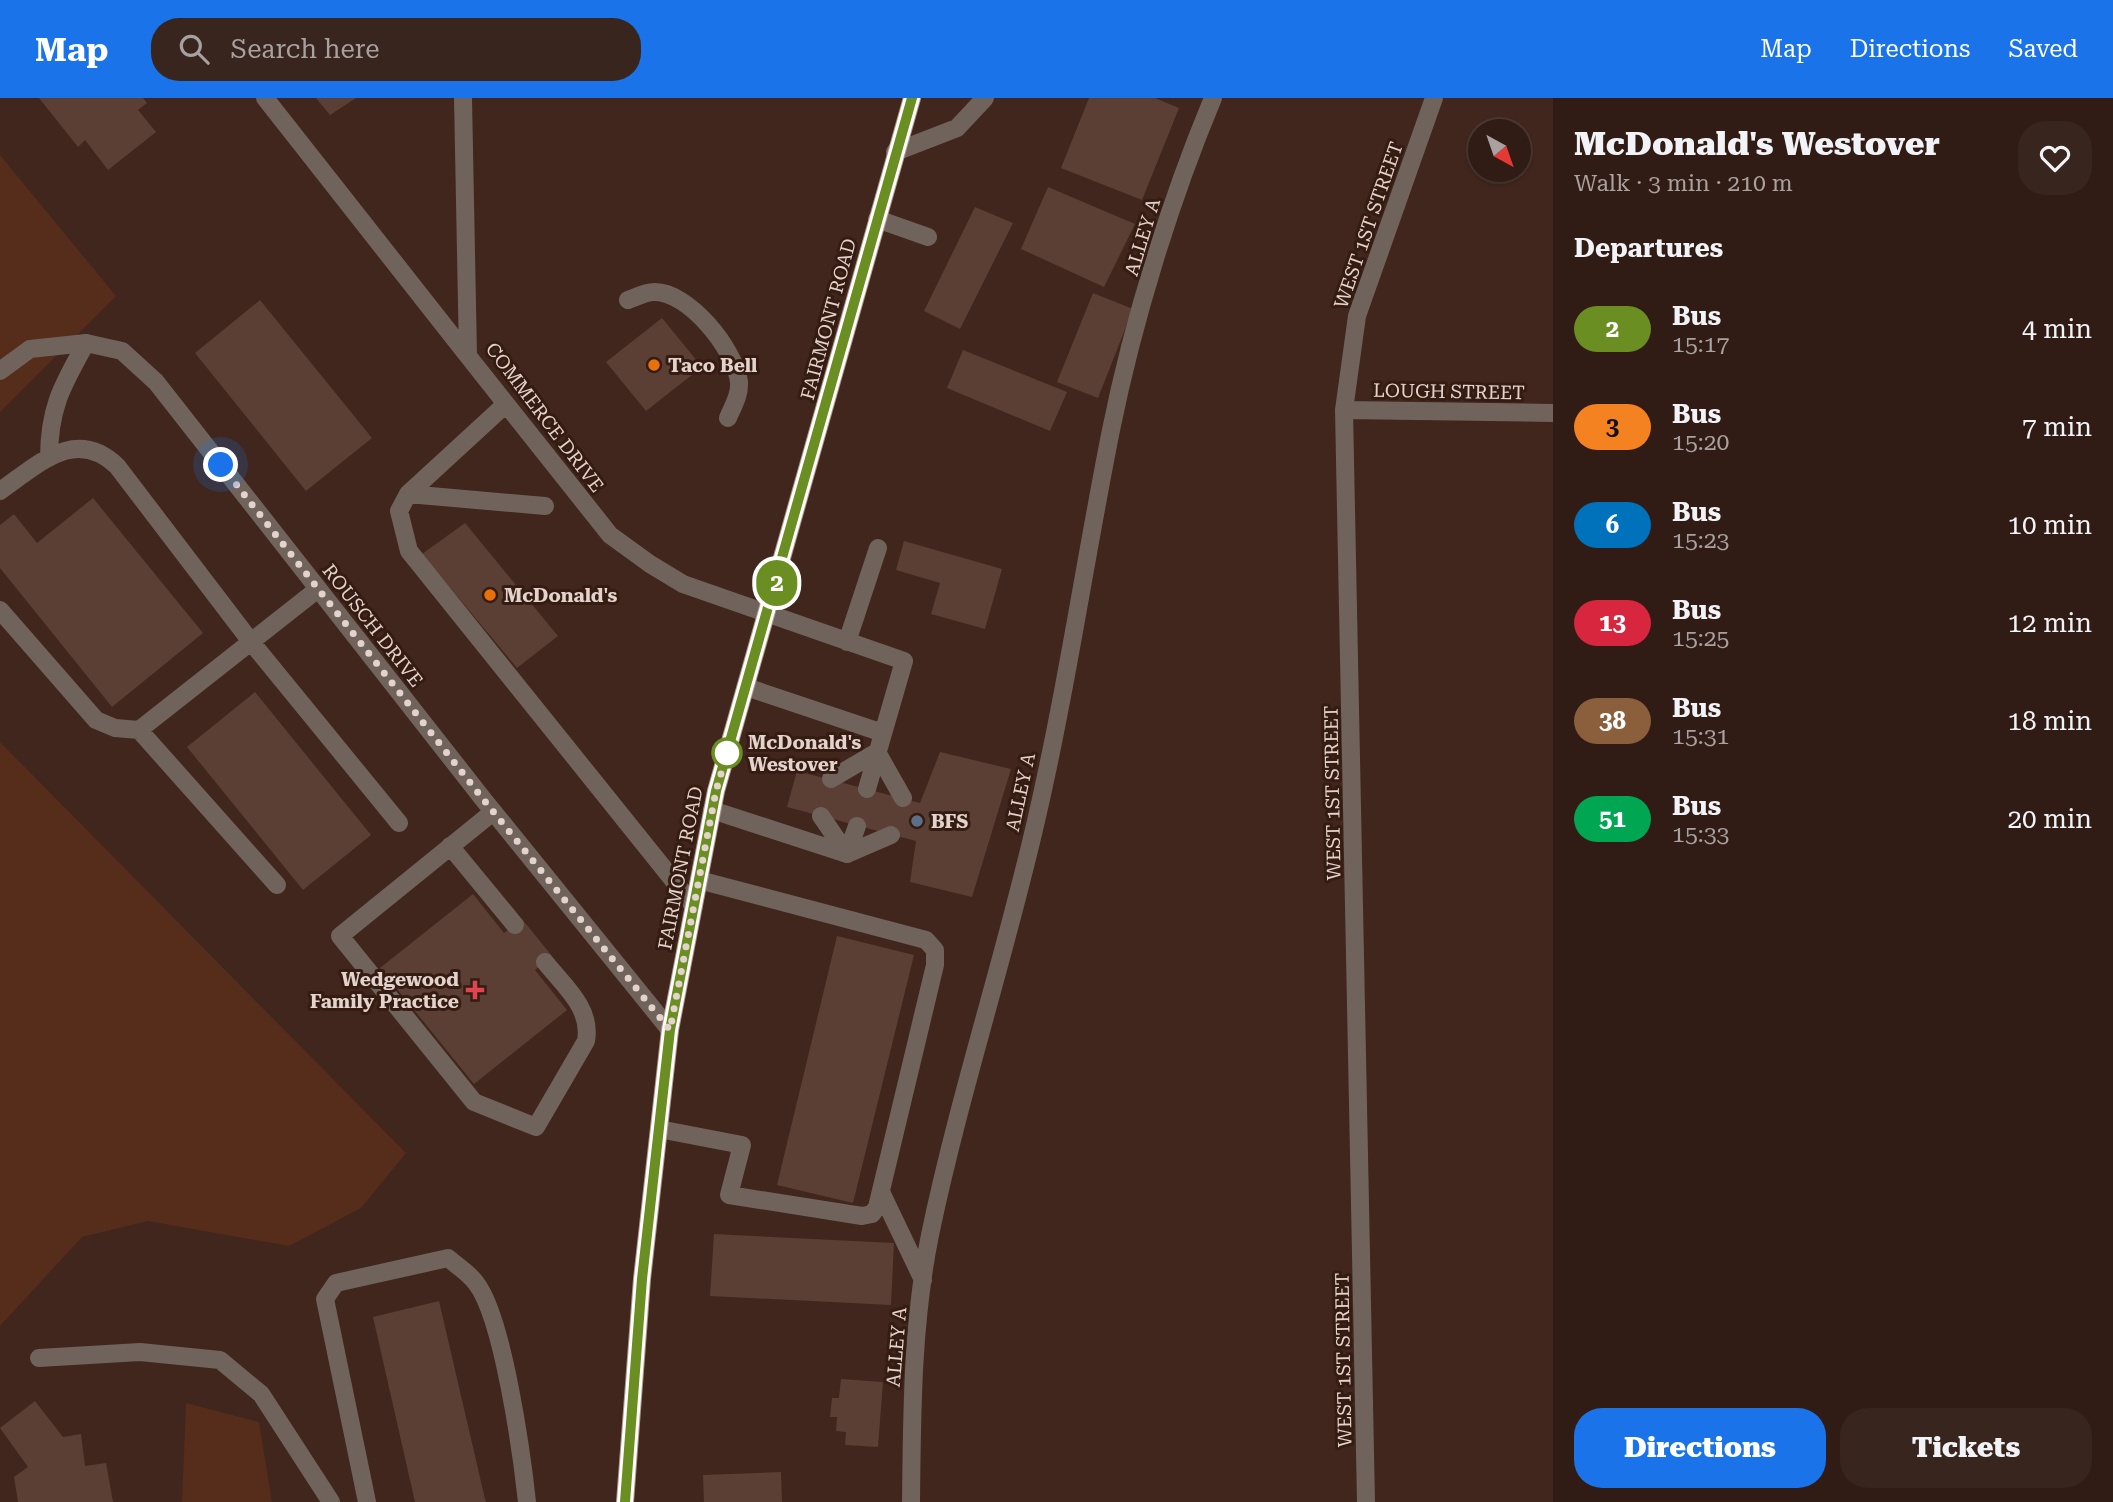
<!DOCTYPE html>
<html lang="en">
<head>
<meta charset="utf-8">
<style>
	:root { --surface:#301c15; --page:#38251e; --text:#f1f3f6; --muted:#a8a1a0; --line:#4b3a34; --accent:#1a73e8 }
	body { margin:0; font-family:"Roboto Serif",serif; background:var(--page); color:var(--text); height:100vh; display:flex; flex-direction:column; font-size:26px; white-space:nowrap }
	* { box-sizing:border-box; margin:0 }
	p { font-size:23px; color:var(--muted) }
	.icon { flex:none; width:38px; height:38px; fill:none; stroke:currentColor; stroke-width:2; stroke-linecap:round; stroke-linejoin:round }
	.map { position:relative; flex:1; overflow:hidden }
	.panel { display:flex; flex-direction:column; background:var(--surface); width:560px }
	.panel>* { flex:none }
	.badge { padding:0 14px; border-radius:23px; font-size:24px; line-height:46px }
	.needle { width:46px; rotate:140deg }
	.controls { position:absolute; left:1468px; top:21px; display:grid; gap:14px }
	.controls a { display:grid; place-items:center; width:63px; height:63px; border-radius:50%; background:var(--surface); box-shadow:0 2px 5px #0004,0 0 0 2px var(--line); font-size:35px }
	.you { position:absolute; width:35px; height:35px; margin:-18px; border:5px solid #fff; border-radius:50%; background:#1a73e8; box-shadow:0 0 0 10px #1a73e833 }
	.map>.badge { position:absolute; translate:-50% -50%; box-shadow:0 0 0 4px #fff }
	h2 { padding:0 21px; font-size:26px; line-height:63px }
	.round { display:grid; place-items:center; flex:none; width:74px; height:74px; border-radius:28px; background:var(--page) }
	.headline { display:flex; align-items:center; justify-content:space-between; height:119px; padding:0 21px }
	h1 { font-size:33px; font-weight:800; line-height:52px }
	.cta { display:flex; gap:14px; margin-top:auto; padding:14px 21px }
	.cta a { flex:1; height:80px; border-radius:28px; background:var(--accent); color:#fff; font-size:28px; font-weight:800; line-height:80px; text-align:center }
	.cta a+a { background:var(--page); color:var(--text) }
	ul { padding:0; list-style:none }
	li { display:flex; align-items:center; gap:21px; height:98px; padding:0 21px }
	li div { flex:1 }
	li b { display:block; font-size:26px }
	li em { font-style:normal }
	li .badge { min-width:77px; font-weight:700; text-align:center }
	header { display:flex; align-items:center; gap:42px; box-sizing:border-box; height:98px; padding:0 35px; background:var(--accent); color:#fff }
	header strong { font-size:33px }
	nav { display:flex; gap:38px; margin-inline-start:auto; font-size:24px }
	.search { width:490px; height:63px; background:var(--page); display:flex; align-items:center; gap:18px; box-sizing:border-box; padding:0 24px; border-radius:28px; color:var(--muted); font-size:26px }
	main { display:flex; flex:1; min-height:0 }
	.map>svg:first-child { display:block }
</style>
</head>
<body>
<header>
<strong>Map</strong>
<div class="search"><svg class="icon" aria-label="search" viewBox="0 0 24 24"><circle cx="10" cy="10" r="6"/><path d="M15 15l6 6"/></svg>Search here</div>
<nav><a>Map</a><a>Directions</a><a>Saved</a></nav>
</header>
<main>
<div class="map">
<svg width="1553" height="1404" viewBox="0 0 1553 1404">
	<rect width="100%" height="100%" fill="#40261c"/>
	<path fill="#562c1b" d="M0,57L116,198L0,314Z
		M0,644L406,1055L361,1110L289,1148L148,1123L82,1139L0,1228Z
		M186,1305L259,1324L272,1404H182Z"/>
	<path fill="#5b3f34" d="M39,0H143L147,5L138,12L156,34L108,72L85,42L78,49Z
		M316,0H356L330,17Z
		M1089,0H1155L1179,10L1142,102L1061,70Z
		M1048,89L1135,126L1104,189L1021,151Z
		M975,109L1013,125L960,231L924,213Z
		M1093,195L1133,211L1098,300L1057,284Z
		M260,202L372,340L306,393L195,255Z
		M662,220L702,269L646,313L606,264Z
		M963,252L1067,294L1050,333L947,290Z
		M93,400L203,535L112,609L0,470V427L14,416L37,445Z
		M465,425L558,538L517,570L422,456Z
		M904,443L1002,471L985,531L931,516L940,485L896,472Z
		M255,594L371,737L303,792L187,649Z
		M940,654L1011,671L972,799L910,784L916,743L787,709L797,673L920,705Z
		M473,796L504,835L522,821L552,858L535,872L567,912L474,986L380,870Z
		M837,838L914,857L853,1105L777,1087Z
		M714,1136L894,1145L891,1207L710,1198Z
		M439,1203L485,1401L486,1404H415L373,1219Z
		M841,1281L883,1284L878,1349L845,1347L846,1334L836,1333L837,1319H830L832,1300H839Z
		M35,1303L63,1339L81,1336L85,1368L106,1365L113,1404H18L14,1379L28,1369L0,1330Z
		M781,1374L782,1404H704L703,1377Z"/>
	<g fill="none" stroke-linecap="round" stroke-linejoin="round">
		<path stroke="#6f635b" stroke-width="18" d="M265,0L468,258
			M463,0L468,258L610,437L650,466L683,486L904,563L867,691
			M895,54L957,30L985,0
			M877,121L928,139
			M628,202C636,199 646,194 654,194C688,193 735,251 739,284C740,297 733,308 728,320
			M506,306L408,396L399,413L409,453L694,808
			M49,360C49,310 62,288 86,245
			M0,393C38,367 75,328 117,368L252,545L399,725
			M408,396L545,408
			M0,512L96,622L115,630L139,632L318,491
			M847,544L878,450
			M746,589L883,635
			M139,632L277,787
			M877,654L903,700
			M831,681L877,654
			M712,712L847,756L891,737
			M493,714L340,838L474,1004L536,1029L586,943C592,910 564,888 545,864
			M821,718L847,756
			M450,748L515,827
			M847,756L857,728
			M659,1031L742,1047L729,1097L862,1118L872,1116L877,1109L935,867V852L926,842L699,782
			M881,1094L923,1182
			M39,1260L140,1254L220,1262L261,1296L331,1404
			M367,1404L325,1201L336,1185L448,1160C457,1168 469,1175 476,1185C503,1219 522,1357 527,1404
			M911,1404C912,1314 912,1226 930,1137C959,998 1004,862 1036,723C1066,594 1085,462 1111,332C1133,223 1170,103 1213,0"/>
		<path stroke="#6f635b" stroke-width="18" d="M0,273L30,251L86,245L122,253L156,284L483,701L670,932
			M1344,312L1553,315
			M1366,1404L1344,312L1357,218L1434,0"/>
		<path stroke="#b09987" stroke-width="18" d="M625,1404L642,1181L670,932L716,693L912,0"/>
	</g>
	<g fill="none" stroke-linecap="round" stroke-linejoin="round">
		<g stroke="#fff" stroke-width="16">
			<path id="line" d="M625,1404L642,1181L670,932L716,693L912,0"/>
		</g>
		<use href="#line" stroke="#6b8e23" stroke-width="10"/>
		<path stroke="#e4d3cc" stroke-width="7" stroke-dasharray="0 12.6" d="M221,367L483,701L670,932L716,693L727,655"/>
	</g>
	<g fill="#e8710a" stroke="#351c12" stroke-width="2.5">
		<circle cx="654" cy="267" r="7"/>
		<circle cx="490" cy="497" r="7"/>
	</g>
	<circle fill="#fff" stroke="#6b8e23" stroke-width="3.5" cx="727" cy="655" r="14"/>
	<circle fill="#5c6f8a" stroke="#351c12" stroke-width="2.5" cx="917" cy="723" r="7"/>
	<path fill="#e0444e" stroke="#351c12" stroke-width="2.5" d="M471.5 881.5h7v7h7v7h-7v7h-7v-7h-7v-7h7z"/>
	<g text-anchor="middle" stroke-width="6" stroke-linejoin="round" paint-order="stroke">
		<g font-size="19" fill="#e4d3cc" stroke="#351c12">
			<text transform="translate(1368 127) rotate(-71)" y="7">WEST 1ST STREET</text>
			<text transform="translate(1142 139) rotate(-73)" y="7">ALLEY A</text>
			<text transform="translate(828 221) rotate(-75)" y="7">FAIRMONT ROAD</text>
			<text transform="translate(1449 293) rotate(1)" y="7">LOUGH STREET</text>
			<text transform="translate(545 319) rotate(53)" y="7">COMMERCE DRIVE</text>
			<text transform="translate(373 527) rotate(52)" y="7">ROUSCH DRIVE</text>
			<text transform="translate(1020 694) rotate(-78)" y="7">ALLEY A</text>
			<text transform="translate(1332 695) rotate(-91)" y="7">WEST 1ST STREET</text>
			<text transform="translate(680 770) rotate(-79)" y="7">FAIRMONT ROAD</text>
			<text transform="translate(896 1249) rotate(-85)" y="7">ALLEY A</text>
			<text transform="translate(1343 1262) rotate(-91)" y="7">WEST 1ST STREET</text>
		</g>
		<g font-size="19" font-weight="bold" fill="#e4d3cc" stroke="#351c12" text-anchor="start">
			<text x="668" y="274">Taco Bell</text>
			<text x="504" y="504">McDonald's</text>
			<text x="931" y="730">BFS</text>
			<text x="459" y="888" text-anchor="end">Wedgewood<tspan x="459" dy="22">Family Practice</tspan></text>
		</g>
		<g font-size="19" font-weight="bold" fill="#e4d3cc" stroke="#351c12" text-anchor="start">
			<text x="748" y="651">McDonald's<tspan x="748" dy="22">Westover</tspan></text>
		</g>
	</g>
</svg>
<div class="controls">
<a><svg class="needle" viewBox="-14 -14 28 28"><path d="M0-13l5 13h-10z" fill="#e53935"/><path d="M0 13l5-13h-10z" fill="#a8a1a0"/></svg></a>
</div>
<div class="you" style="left:221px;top:367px"></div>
<b class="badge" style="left:777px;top:485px;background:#6b8e23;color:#fff">2</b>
</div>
<section class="panel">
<div class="headline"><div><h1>McDonald's Westover</h1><p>Walk · 3 min · 210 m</p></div><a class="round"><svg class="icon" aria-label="heart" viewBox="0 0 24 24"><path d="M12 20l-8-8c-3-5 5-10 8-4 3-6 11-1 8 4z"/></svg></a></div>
<h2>Departures</h2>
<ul>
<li><span class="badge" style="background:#6b8e23;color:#fff">2</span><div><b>Bus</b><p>15:17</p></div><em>4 min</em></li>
<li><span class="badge" style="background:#f58220;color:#111">3</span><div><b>Bus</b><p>15:20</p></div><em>7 min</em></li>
<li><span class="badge" style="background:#0072bc;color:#fff">6</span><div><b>Bus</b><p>15:23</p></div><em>10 min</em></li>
<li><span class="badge" style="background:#d7263d;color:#fff">13</span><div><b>Bus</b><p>15:25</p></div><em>12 min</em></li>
<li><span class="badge" style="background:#8b5e3c;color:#fff">38</span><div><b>Bus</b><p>15:31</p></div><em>18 min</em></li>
<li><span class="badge" style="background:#00a651;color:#fff">51</span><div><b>Bus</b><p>15:33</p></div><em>20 min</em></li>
</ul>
<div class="cta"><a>Directions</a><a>Tickets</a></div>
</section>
</main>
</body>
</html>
